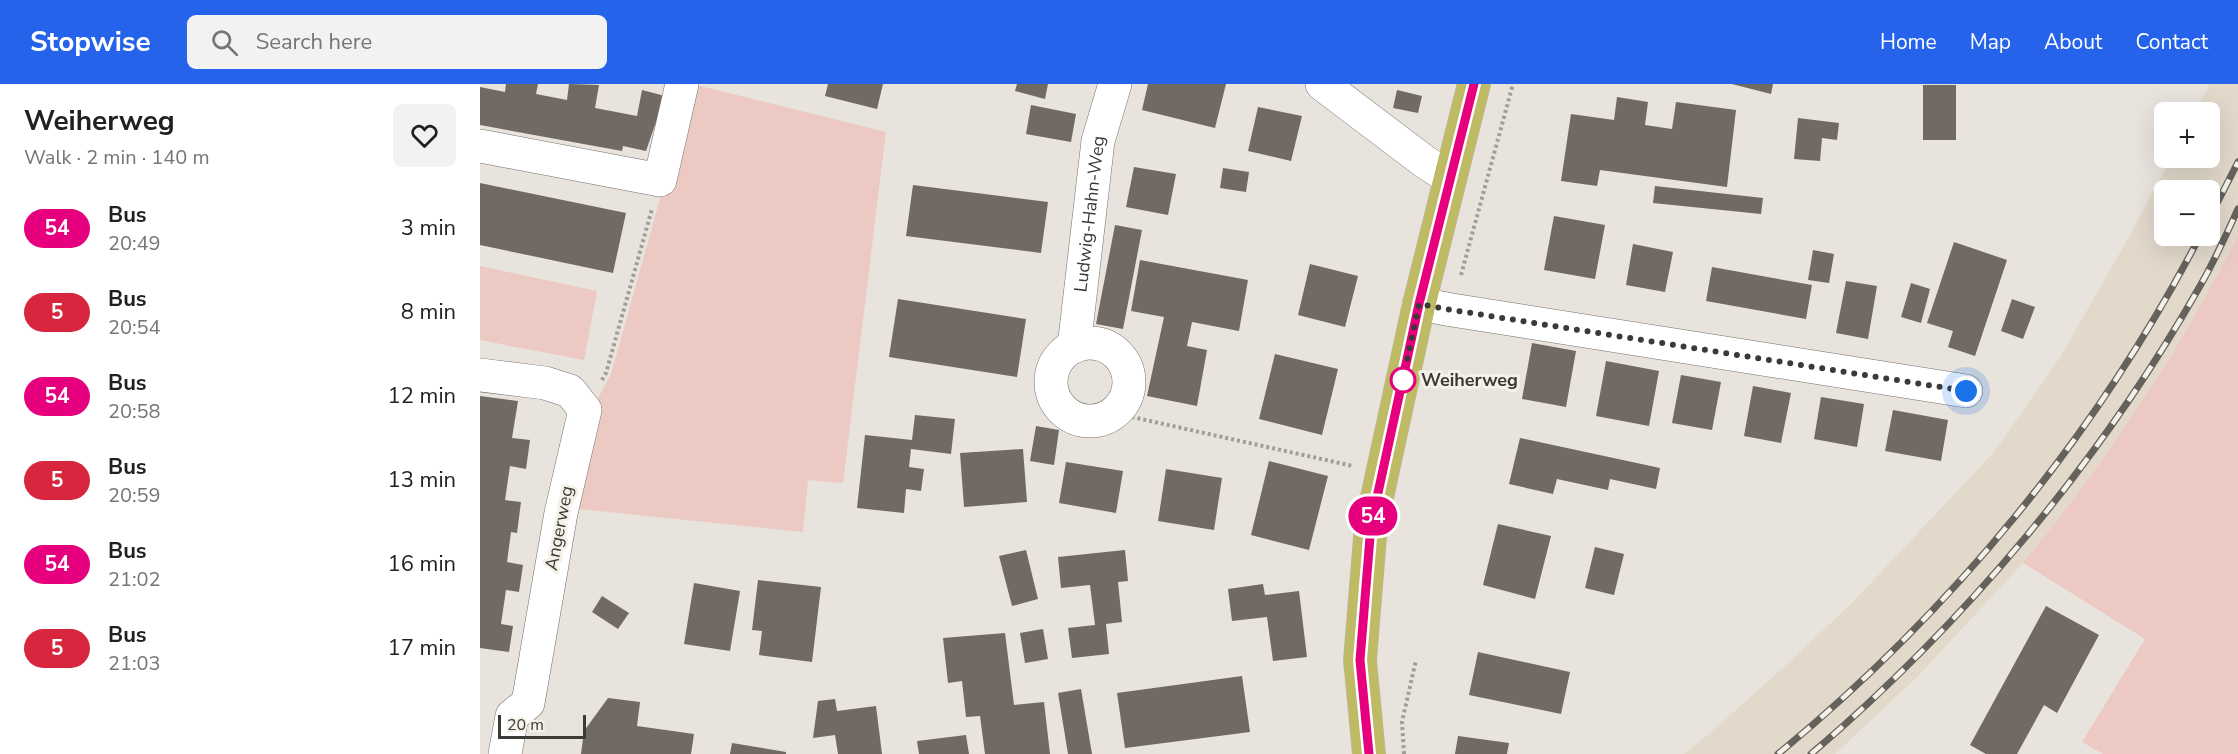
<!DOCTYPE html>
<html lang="en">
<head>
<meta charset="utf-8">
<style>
	:root { --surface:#fff; --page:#f2f2f2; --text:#202124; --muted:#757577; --accent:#2563eb }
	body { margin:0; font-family:"Nunito Sans",sans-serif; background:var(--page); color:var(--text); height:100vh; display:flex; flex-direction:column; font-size:22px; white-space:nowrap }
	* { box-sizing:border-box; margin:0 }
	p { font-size:20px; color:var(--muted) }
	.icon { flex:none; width:33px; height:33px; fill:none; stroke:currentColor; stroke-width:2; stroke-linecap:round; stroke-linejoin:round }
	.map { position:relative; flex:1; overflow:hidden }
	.side { display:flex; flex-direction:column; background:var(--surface); width:480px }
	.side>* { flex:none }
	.badge { padding:0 12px; border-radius:20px; font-size:21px; line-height:39px }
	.fabs { position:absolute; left:1674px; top:18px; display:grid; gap:12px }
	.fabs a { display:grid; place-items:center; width:66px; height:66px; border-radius:9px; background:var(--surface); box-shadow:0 6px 24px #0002; font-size:30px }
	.scale { position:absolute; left:18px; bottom:15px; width:88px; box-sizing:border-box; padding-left:6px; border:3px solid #3c3a37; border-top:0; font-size:16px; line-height:21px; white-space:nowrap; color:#3c3a37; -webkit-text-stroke:4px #f5f1e9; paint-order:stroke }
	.you { position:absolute; width:30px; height:30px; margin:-15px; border:4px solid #fff; border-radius:50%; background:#1a73e8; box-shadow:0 0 0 9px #1a73e833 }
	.map>.badge { position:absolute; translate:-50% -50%; box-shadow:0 0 0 3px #fff }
	.round { display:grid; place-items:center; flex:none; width:63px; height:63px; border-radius:9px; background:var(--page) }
	.summary { display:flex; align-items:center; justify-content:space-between; height:102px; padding:0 24px }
	h1 { font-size:28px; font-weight:700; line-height:45px }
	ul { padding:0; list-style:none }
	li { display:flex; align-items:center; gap:18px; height:84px; padding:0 24px }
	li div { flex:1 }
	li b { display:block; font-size:22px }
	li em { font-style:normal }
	li .badge { min-width:66px; font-weight:700; text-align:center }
	header { display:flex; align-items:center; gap:36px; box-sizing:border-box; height:84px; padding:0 30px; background:var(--accent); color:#fff }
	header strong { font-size:28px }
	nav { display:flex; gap:33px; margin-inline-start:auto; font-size:21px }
	.search { width:420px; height:54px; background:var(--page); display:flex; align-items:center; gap:15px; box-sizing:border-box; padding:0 21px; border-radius:9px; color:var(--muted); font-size:22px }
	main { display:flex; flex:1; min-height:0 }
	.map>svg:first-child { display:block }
</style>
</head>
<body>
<header>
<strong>Stopwise</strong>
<div class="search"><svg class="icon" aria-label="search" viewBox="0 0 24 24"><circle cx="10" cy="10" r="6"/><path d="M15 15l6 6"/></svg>Search here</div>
<nav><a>Home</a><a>Map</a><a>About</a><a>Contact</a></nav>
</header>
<main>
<section class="side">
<div class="summary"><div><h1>Weiherweg</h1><p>Walk · 2 min · 140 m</p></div><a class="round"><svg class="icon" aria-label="heart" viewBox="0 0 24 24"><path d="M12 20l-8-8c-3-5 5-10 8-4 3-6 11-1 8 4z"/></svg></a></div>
<ul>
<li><span class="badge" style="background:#e6007e;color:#fff">54</span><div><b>Bus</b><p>20:49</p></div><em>3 min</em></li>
<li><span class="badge" style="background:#d7263d;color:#fff">5</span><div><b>Bus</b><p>20:54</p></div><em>8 min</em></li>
<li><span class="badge" style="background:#e6007e;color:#fff">54</span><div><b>Bus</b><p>20:58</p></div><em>12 min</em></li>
<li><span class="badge" style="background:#d7263d;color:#fff">5</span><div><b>Bus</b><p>20:59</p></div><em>13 min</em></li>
<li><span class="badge" style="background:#e6007e;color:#fff">54</span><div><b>Bus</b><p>21:02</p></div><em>16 min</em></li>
<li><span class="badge" style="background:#d7263d;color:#fff">5</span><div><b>Bus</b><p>21:03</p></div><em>17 min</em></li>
</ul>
</section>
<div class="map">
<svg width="1758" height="670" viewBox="0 0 1758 670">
	<rect width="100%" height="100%" fill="#e8e3dc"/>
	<path fill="#e2d9cb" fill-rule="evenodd" d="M1730,0H1758V152L1730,207L1654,330L1583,431L1543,479L1437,593L1355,670H1204L1229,650L1304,583L1373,518L1514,368L1581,272L1646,158L1691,74H1730V28H1715ZM1684,106H1730V152H1684Z"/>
	<path fill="#eccac3" d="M212,0L406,48L363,399L328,396L323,448L89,424L110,329L131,290Z
		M1758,152V670H1623L1602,658L1665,555L1543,479C1626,379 1698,268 1758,152Z
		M0,182L117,207L104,276L0,256Z"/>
	<path fill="#706964" d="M26,0H58L56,10L87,16L89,0L119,1L115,24L157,32L162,6L185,12L166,67L143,62L142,67L0,41V3L25,8Z
		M348,0H403L397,25L345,12Z
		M537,0H568L565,15L535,7Z
		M668,0H746L735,44L662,26Z
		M1252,0H1293L1291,10Z
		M1443,1H1476V56H1443Z
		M917,6L942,12L938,29L913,24Z
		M1137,13L1168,18L1165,41L1192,45L1196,18L1256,26L1247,103L1120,86L1117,102L1081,97L1091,30L1134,36Z
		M551,21L596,30L591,58L546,50Z
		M778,23L822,32L811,77L768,67Z
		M1318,34L1359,39L1357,56L1342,54L1340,77L1314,75Z
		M654,83L696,90L688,131L646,123Z
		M743,84L769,88L766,108L740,104Z
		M0,99L146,129L133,189L0,161Z
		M433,101L568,118L561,169L426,152Z
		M1175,102L1283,114L1281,130L1173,119Z
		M1074,132L1125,141L1115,195L1064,186Z
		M635,141L662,146L643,245L616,240Z
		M1474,158L1527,176L1495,272L1468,263L1473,247L1447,239Z
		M1153,160L1193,168L1185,208L1146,201Z
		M1333,166L1354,170L1349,199L1328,196Z
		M660,176L768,196L759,247L712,238L707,262L727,266L717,322L667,312L684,233L651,227Z
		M830,180L878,192L865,243L818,231Z
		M1232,183L1332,201L1326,235L1226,217Z
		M1366,197L1397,202L1388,255L1356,249Z
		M1431,199L1450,205L1441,239L1421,233Z
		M418,215L546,235L537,293L409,273Z
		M1532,215L1555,223L1543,255L1521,247Z
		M1052,259L1096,267L1086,323L1042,315Z
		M795,270L858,285L842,351L779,335Z
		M1126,277L1179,287L1169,342L1116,332Z
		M1201,291L1241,298L1232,346L1192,339Z
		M1273,302L1311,309L1301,359L1264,352Z
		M0,312L38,317L32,354L50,356L46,385L30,382L25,416L41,418L37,449L31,448L27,478L43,481L39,508L26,506L21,540L33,542L29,568L0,564Z
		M1341,313L1384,320L1377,363L1334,355Z
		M1413,326L1468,336L1461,377L1405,367Z
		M435,331L475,335L471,370L431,365L429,383L444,385L441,407L426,405L424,429L377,424L385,351L432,356Z
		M556,342L579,346L574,381L550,377Z
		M1040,354L1180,384L1176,405L1130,395L1128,406L1077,395L1073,410L1029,400Z
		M543,365L547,418L484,423L480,369Z
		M789,377L848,392L829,466L771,451Z
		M586,378L643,387L636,429L579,419Z
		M686,385L742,394L734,446L678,437Z
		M1018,440L1071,452L1055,515L1003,501Z
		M1115,463L1144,470L1134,511L1105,504Z
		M546,466L558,515L532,522L519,472Z
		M645,466L648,497L638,498L642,538L626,540L629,570L592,574L588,544L615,541L610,501L581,504L578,473Z
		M278,496L341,503L332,578L279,571L282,547L272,546Z
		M214,499L260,507L250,567L204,560Z
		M783,500L785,511L819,507L827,573L793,577L787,533L752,537L748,505Z
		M122,512L149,529L138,545L112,528Z
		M1566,522L1619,551L1577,629L1564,621L1537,670H1506L1490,661Z
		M563,545L568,575L545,579L540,549Z
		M525,549L534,621L564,618L570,670H505L500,632L486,633L482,597L468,599L463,554Z
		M998,568L1090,588L1081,630L989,611Z
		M762,592L770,648L645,664L637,609Z
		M601,605L612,670H588L578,609Z
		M128,614L160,618L157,642L214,650L211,670H101L104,647Z
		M355,615L357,627L396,622L402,670H358L355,651L333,654L338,617Z
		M486,651L489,670H439L437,657Z
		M978,652L1029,659L1027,670H975Z
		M252,659L306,668V670H250Z"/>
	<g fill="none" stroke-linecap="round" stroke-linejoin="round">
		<g stroke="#747069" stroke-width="34">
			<g id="minor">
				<path d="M842,0L945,78L970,94"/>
				<path d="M0,62L180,96L202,0"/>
				<path d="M939,220L972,226L1486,307"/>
				<circle cx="610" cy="298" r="39"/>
				<path id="s1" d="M594,263L618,57L635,0"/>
				<path d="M0,291L65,299L90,307L105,326L81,429L48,619L32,632L25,670"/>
			</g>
		</g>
		<g stroke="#c1c0bf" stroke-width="34">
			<path id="major" d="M889,670L880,576L891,441L939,220L994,0"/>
		</g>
		<path stroke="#a19d98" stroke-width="4" stroke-dasharray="3 3" stroke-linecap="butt" d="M981,191L1033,0
			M122,296L126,289L172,125
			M634,329L873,382
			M924,670L922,638L936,576"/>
		<use href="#minor" stroke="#fff" stroke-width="33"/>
		<use href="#major" stroke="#bfba66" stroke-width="33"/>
		<g stroke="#65625e" stroke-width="7">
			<path id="rail" d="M1730,133L1758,78
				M1298,670C1471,528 1617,351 1720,152
				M1331,670C1484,540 1621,377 1720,202C1734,178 1746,151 1758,125"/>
		</g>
		<use href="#rail" stroke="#f5f1e9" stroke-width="4.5" stroke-dasharray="14" stroke-linecap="butt"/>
	</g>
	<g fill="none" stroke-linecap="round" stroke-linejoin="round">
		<g stroke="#fff" stroke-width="14">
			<path id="line" d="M889,670L880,576L891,441L939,220L994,0"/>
		</g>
		<use href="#line" stroke="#e6007e" stroke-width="9"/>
		<path stroke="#3c3a37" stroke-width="6" stroke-dasharray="0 10.8" d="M923,296L939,220L972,226L1486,307"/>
	</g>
	<circle fill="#fff" stroke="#e6007e" stroke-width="3" cx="923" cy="296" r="12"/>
	<g text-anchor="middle" stroke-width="6" stroke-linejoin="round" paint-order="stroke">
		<g font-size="18" fill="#3c3a37" stroke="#f5f1e9">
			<text dy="6" stroke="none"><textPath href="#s1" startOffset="134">Ludwig-Hahn-Weg</textPath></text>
			<text transform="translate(79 444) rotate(-79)" y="6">Angerweg</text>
		</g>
		<g font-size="18" font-weight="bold" fill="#3c3a37" stroke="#f5f1e9" text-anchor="start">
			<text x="941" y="302">Weiherweg</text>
		</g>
	</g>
</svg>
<div class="fabs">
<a>+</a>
<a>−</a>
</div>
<div class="scale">20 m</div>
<div class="you" style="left:1486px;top:307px"></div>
<b class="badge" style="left:893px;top:432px;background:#e6007e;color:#fff">54</b>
</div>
</main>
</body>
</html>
